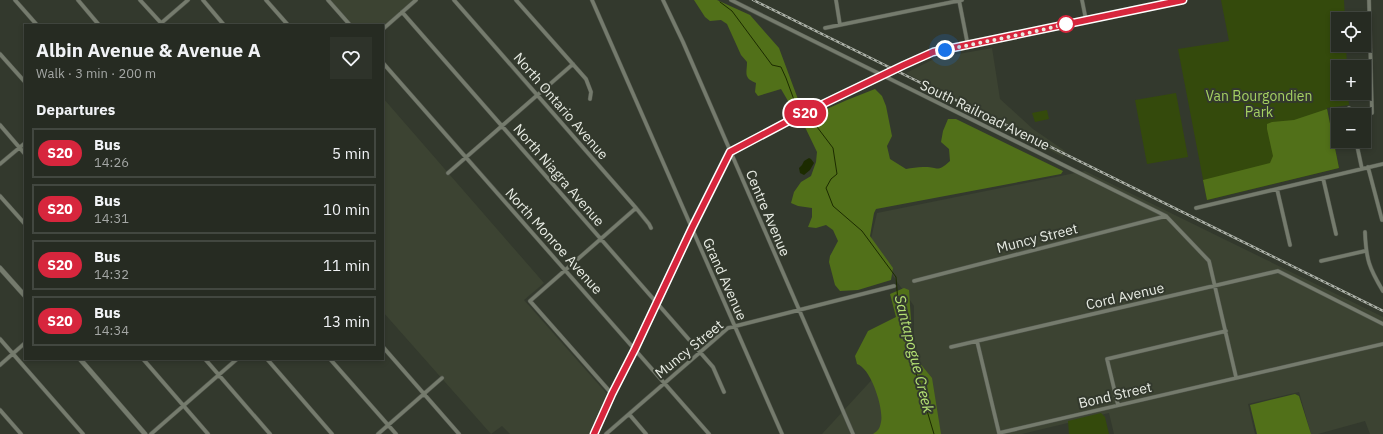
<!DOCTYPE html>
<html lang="en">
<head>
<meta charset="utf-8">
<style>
	:root { --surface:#262b22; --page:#2e332a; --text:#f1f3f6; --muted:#a4a7a5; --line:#424740 }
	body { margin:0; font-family:"IBM Plex Sans",sans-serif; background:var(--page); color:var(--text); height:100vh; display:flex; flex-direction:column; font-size:15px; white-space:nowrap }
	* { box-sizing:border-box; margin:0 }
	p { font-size:13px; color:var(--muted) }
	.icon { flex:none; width:22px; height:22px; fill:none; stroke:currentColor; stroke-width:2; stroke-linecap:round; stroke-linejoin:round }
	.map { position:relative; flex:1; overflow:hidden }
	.panel { position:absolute; left:24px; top:24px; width:360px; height:336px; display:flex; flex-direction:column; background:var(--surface); border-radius:0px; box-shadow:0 2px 6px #0003,0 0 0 1px var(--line) }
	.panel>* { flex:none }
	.badge { padding:0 8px; border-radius:13px; font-size:14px; line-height:26px }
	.tools { position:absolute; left:1331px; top:12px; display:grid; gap:8px }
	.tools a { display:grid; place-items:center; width:40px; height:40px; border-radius:0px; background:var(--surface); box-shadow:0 2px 6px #0003,0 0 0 1px var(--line); font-size:20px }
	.you { position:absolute; width:20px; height:20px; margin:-10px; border:3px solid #fff; border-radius:50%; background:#1a73e8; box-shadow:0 0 0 6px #1a73e833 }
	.map>.badge { position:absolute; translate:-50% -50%; box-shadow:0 0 0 2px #fff }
	h2 { padding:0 12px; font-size:15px; line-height:36px }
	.round { display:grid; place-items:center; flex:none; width:42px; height:42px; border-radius:0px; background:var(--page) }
	.summary { display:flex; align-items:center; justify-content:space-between; height:68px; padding:0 12px }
	h1 { font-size:19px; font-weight:800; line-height:30px }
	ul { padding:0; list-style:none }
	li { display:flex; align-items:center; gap:12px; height:50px; margin:0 8px 6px; padding:0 4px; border:2px solid var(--line); border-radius:0px }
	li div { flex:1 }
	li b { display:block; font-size:15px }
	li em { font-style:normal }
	li .badge { min-width:44px; font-weight:700; text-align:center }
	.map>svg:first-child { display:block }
</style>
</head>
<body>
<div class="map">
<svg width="1383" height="434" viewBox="0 0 1383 434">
	<rect width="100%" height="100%" fill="#33392d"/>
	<path fill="#3c4332" d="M328,0H415L383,28V25H350Z
		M992,48L1000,99L1033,129L1065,151L1063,157L906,73L936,58Z
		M383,98L544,283L524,300L607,394L592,434H510L502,426L491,434L383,312Z
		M1085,171L1383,317V434H1370L1365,421L1318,434H1311L1299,392L1248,404L1255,434H1114L1109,413L1022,434H822L914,334V306L870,243L877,213Z"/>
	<path fill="#344a0c" d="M1221,0H1344L1345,19H1338V45H1346L1347,67H1338V93H1348L1349,105L1327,108L1339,168L1207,200L1178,49L1229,41Z
		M1176,93L1188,157L1147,164L1135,100Z
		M1047,110L1049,119L1035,122L1032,113Z
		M1101,413L1105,417L1109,434H1069L1068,421Z"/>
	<path fill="#517019" d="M694,0H717L750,15L779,48L802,110L795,113L781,89L758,96L755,92L756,83C743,78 747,73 747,62L741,55L727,24L721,20L710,21L705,17Z
		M875,89L882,96L886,106L892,136L887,146L890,159L906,169C912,168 917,167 923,167C938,166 936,174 950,161L949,149L941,142L943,131L948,119H956L1063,171L1061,174L876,209L874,213L870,236L893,268L891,280L858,290L840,291L835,285L829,262L830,256L838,241L833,230L826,225L816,228L808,227L812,217V208L798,206L791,203L794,192L801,182L811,176L816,162L817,152L804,125L802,120L847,100Z
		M1327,109L1339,168L1207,200L1203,180L1270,163L1273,156L1267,129V124L1272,122L1294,120Z
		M904,288L909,290L913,352L918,361L932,378L941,434H873C878,431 880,428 881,422C884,409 871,368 857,364L855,356L868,331L896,317L890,294Z
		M1295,394L1299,396L1311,434H1257L1250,405Z"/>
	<path fill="#1c2b00" d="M809,158L811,159L814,163L810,170L804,175L800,173L799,168L802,165L804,161Z"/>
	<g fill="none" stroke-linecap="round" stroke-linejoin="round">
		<path stroke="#1c2b00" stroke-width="1" d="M720,2L732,11L772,65L781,67L786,78L797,108
			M811,119L833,148L837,174L831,179L826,188L833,206L862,231L896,277L898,303L919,384L934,434"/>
		<g stroke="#50554b" stroke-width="4.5">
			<path id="minor" d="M15,0L37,25
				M78,0L99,25
				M140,0L162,24
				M203,0L224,25
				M266,0L288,25
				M328,0L350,25
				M454,0L636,208L649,224L651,228
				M516,0L586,79L591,92L590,99
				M592,0L782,434
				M663,0L683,42L853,434
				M731,0L1166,216L1209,261L1236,377
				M836,0L840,25
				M959,0L968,46
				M1082,0L1086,20
				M1369,0L1372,113
				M402,12L713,367L724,392
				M159,25L188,0
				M825,28L962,0
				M383,29L416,0
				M0,54L25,82
				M383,63L709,434
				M1349,108L1350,115
				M0,125L25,154
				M1356,141L1362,169
				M0,164L25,143
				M1368,167L1382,220
				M448,173L573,64
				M1323,178L1336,234
				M1277,189L1290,245
				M0,196L25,224
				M1196,208L1383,164
				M1365,232C1366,259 1369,268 1383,291
				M1321,261L1365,251
				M914,281L1166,216
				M0,339L83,434
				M977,341L999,433L1383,344
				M383,347L459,434
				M951,347L1278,271L1383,324
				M143,359L208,434
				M205,359L270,434
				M267,359L332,434
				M330,359L396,434
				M0,365L25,343
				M612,394L530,301L636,208
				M1118,405L1107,359L1226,331
				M0,410L21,434
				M629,414L646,434
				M151,434L237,359
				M378,434L442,378
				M606,434L728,328L894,286"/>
		</g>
		<g stroke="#50554b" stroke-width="5.5">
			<path id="tertiary" d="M0,268L25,296
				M80,359L145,434
				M594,434L612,394L730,152L798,116L904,65L933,52L1183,0"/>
		</g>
		<use href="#minor" stroke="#757b6d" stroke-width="3.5"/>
		<use href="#tertiary" stroke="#757b6d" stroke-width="4.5"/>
		<g stroke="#adb2a9" stroke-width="2.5">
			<path id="rail" d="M753,0L1383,311"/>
		</g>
		<use href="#rail" stroke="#33392d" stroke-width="1" stroke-dasharray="3" stroke-linecap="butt"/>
	</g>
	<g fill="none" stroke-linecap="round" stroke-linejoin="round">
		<g stroke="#fff" stroke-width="9">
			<path id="line" d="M594,434L612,394L635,349L692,228L730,152L798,116L904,65L933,52L1183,0"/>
		</g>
		<use href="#line" stroke="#d7263d" stroke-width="6"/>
		<path stroke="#e8ece4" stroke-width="4" stroke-dasharray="0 7.2" d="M945,50L1033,32L1066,24"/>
	</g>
	<circle fill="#fff" stroke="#d7263d" stroke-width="2" cx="1066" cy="24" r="8"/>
	<g text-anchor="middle" stroke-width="4" stroke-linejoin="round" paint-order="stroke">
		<g font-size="14" fill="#a4d062" stroke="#33392d">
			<text x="1259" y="101">Van Bourgondien<tspan x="1259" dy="16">Park</tspan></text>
		</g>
		<g font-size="14" fill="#e8ece4" stroke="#33392d">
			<text transform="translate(561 106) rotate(49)" y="5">North Ontario Avenue</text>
			<text transform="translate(985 115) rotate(26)" y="5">South Railroad Avenue</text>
			<text transform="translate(559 175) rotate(49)" y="5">North Niagra Avenue</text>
			<text transform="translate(768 213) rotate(67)" y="5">Centre Avenue</text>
			<text transform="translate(1037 238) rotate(-14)" y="5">Muncy Street</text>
			<text transform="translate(554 241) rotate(48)" y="5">North Monroe Avenue</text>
			<text transform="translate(725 279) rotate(66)" y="5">Grand Avenue</text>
			<text transform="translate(1125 296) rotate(-13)" y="5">Cord Avenue</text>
			<text transform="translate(689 349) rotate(-39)" y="5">Muncy Street</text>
			<text transform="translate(1115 395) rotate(-13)" y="5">Bond Street</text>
		</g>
		<g font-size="15" font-style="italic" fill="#b5e274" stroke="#33392d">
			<text transform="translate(914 354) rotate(76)" y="5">Santapogue Creek</text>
		</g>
	</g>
</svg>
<div class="tools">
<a><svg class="icon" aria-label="locate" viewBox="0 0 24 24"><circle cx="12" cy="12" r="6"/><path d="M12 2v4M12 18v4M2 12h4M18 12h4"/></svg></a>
<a>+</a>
<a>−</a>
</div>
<div class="you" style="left:945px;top:50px"></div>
<b class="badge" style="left:805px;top:113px;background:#d7263d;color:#fff">S20</b>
<section class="panel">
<div class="summary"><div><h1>Albin Avenue &amp; Avenue A</h1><p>Walk · 3 min · 200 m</p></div><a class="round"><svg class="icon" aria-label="heart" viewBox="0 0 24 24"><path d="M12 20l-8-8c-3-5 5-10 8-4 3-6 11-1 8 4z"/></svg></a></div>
<h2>Departures</h2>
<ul>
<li><span class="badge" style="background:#d7263d;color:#fff">S20</span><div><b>Bus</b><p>14:26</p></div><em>5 min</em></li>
<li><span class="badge" style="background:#d7263d;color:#fff">S20</span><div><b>Bus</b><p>14:31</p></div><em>10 min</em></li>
<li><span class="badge" style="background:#d7263d;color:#fff">S20</span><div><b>Bus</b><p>14:32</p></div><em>11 min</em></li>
<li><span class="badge" style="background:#d7263d;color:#fff">S20</span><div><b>Bus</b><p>14:34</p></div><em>13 min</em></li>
</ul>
</section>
</div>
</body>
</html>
